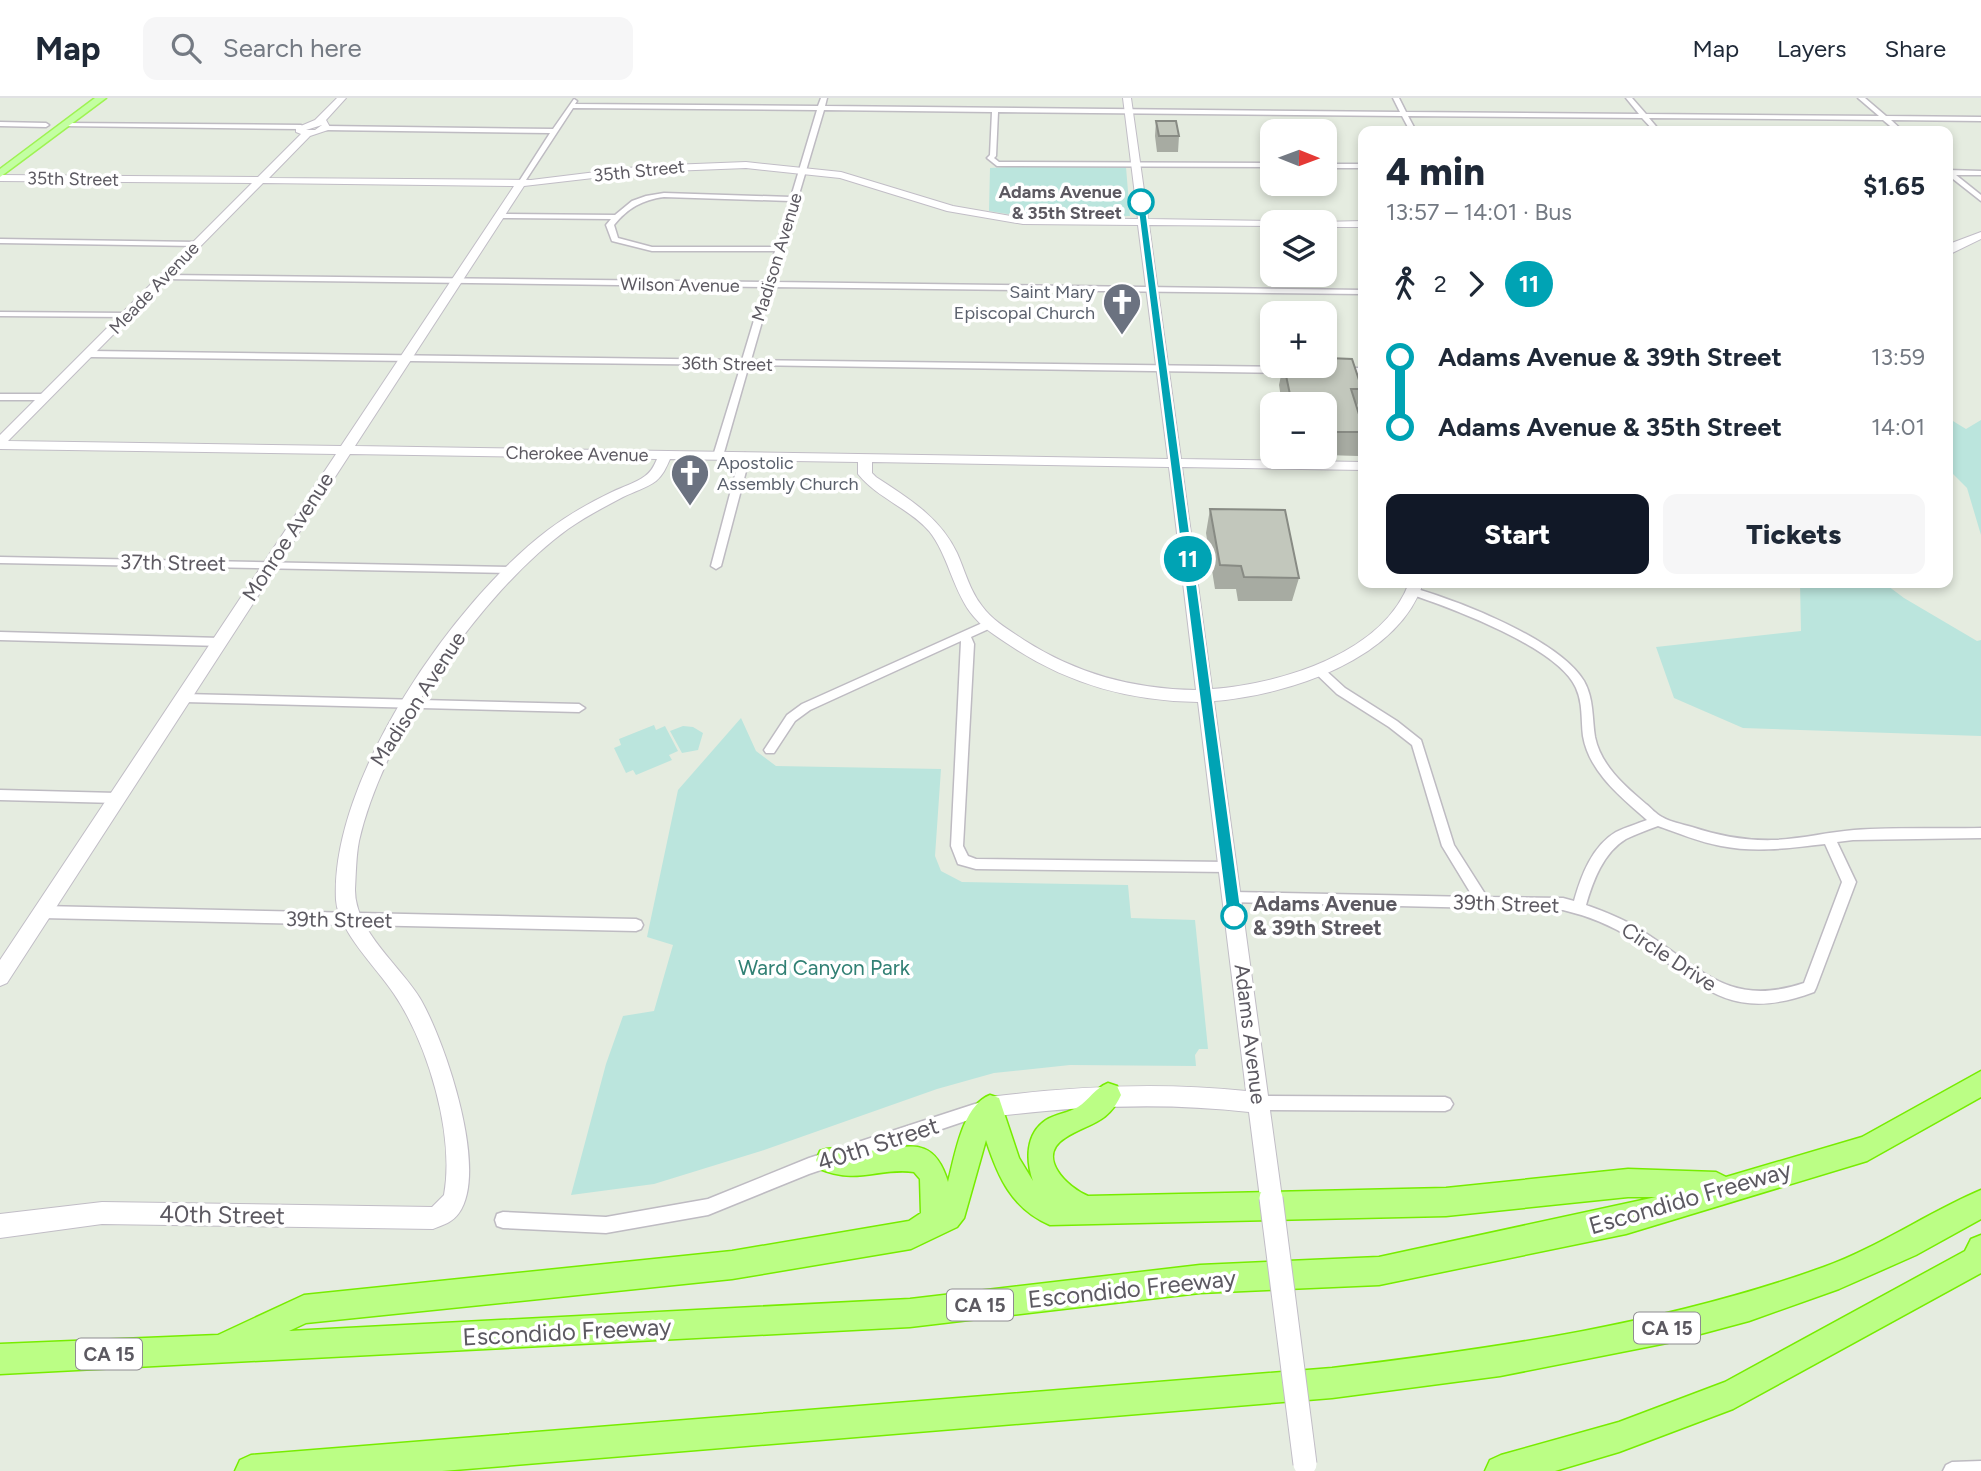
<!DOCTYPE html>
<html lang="en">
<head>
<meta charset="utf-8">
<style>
	:root { --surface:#fff; --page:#f6f6f7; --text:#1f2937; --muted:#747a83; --line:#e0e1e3; --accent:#111827 }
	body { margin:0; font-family:Figtree,sans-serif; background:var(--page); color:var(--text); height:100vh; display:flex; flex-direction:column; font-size:26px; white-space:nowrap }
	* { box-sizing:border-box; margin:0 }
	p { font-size:23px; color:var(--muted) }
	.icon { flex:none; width:38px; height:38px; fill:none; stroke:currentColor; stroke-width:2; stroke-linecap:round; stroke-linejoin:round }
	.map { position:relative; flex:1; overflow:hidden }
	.side { position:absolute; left:1358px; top:28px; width:595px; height:462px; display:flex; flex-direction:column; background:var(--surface); border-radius:14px; box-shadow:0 4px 10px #0003 }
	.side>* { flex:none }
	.badge { padding:0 14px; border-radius:23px; font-size:24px; line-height:46px }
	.needle { width:46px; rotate:91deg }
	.buttons { position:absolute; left:1260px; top:21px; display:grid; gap:14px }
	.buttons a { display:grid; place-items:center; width:77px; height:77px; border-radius:14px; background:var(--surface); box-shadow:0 4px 10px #0003; font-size:35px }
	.map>.badge { position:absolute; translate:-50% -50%; box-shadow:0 0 0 4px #fff }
	.legs { display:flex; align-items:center; gap:10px; height:77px; padding:0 28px; font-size:23px }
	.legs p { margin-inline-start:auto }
	.headline { display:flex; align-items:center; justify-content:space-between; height:119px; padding:0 28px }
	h1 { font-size:38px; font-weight:800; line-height:52px }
	.cta { display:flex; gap:14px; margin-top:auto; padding:14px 28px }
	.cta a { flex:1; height:80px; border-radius:14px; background:var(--accent); color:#fff; font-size:28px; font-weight:800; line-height:80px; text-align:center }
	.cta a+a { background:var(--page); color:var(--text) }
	ul { padding:0 28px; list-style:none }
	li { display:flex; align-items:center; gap:24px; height:70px; font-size:26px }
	li i { display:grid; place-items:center; width:10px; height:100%; margin:0 9px; background:currentColor }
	li i::after { content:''; width:18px; height:18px; margin:-9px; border:5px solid; border-radius:50%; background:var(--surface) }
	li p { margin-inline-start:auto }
	li:first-child i { background:linear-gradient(#0000 50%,currentColor 0) }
	li:last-child i { background:linear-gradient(currentColor 50%,#0000 0) }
	header { display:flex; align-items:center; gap:42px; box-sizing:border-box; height:98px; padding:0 35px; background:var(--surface); border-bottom:2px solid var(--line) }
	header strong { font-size:33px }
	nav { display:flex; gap:38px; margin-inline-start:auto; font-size:24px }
	.search { width:490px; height:63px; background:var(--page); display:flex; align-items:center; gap:18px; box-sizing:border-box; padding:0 24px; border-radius:14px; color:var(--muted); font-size:26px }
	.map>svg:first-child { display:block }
</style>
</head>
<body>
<header>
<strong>Map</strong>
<div class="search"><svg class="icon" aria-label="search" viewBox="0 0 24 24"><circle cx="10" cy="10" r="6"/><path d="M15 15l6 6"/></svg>Search here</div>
<nav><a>Map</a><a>Layers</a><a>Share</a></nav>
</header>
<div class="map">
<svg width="1981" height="1373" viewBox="0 0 1981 1373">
	<rect width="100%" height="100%" fill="#e5ece0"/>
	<path fill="#bbe5dd" d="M1024,68L1126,69L1130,118L1038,121L989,113L990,70Z
		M1948,320L1966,331L1981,322V437L1967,390L1948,371Z
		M1800,485H1884L1904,500L1977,543L1981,542V638L1743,630L1674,600L1656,549L1801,533Z
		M741,620L756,653L776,668L941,671L935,758L941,773L962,784L1128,787L1131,820L1195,822L1208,951H1199L1195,957L1196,968L1070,967L994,975L937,991L761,1053L654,1086L571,1097L606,966L623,918L654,913L673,847L647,839L678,692Z
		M654,627L656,632L665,628L678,653L669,657L672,662L636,677L633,672L626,675L614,650L621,647L619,641Z
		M683,628L693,629L703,635L698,652L682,655L670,633Z"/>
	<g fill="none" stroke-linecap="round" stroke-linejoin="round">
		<g stroke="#bebbc2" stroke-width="3">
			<path id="street" d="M821,0H827L825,8L1400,14L1393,0H1399L1406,14L1639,16L1626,0H1632L1646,16L1879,18L1858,0H1865L1886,18L1981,19V23L1891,22L1903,33H1896L1883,22L1649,20L1660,33H1654L1642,20L1408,18L1416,33H1410L1402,18L998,14L996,58L994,60L999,64L1272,65V69L997,68L987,60L990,57L992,14L824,12L773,184L1363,192V196L772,189L751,262L1297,269L1301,272L1297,275L749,267L723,358L718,361L713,358L741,267L90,259L86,256L90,253L742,262L764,189L164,181L160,179L164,177L766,184L775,153H652L612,143L606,127L611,121L499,120L495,118L499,116L615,117L632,103L646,98L664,95L791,99L817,12L573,10L524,85L521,87L518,85L550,35L326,32L323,30L326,28L553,31L574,1L577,3L575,6L818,8ZM664,99L790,103L776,149H652L618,140L614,127C628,110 642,102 664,99Z
				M0,24L46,25L49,27L46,29L0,28Z
				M65,25L301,27L304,29L301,31L63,28V26Z
				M1325,66H1363V70H1325Z
				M1948,72L1981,73V77H1956L1981,97V103L1948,77Z
				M0,141L197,144L201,146L197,148L0,145Z
				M0,214L128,215L132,217L128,219L0,218Z
				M1340,270H1363V276L1337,275V271Z
				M0,296H45L49,299L45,302H0Z
				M745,355L750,358L721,468L716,471L711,468L740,358Z
				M0,459L513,469L518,472L513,475L0,465Z
				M1414,490C1461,504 1558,541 1584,583C1594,601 1592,620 1595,639C1601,668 1625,688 1646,706C1651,710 1656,716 1662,719C1670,724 1682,726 1692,729C1719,738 1746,743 1775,742C1801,741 1828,734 1854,732C1896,729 1939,731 1981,730V740L1853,742L1837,744L1856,784L1816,890L1814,894C1726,927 1701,884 1633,841C1611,827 1588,818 1563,812L1227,804L1225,800L1227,796L1232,794L1473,799L1442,748L1412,647L1389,629L1337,596L1312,572L1318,568L1322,569L1345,590L1397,623L1421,642L1454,747L1487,799L1563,800L1574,803C1581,778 1592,748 1616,734C1626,729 1637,726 1647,722C1621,699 1589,674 1583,638C1581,622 1583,605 1576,590C1558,549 1451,510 1410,496L1409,494L1410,492ZM1658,728C1678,735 1699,744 1721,748C1756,755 1790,750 1825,746L1842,784L1804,885C1729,910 1702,871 1644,834C1626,822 1606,814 1586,807C1593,783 1603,755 1626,741C1636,736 1647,732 1658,728Z
				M989,522L994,526L993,529L971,539L974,546L963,748L968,758L976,761L1228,764L1233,765L1234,769L1233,773L1228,774L976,771L958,766L951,748L961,543L810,612L795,623L774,655H766L764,652L766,649L787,617L802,606Z
				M0,534L221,540L226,544L221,548L0,542Z
				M184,596L579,606L585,610L579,614L184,604L178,600Z
				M0,692L117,695L121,697L123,700L121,703L117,705L0,702Z
				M42,808L636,821L641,823L643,827L641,831L636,833L42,820L37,818L35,814L37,810Z
				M1258,998L1445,999L1450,1001L1453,1006L1450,1011L1445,1013L1258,1012L1253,1010L1250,1005L1253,1000Z
				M984,1003L989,1005L992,1010L989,1015L809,1076L708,1117L606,1135L503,1130L497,1128L495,1122L497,1116L503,1114L606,1119L708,1101L809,1060Z
				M1981,1363V1373H1943L1946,1367L1952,1364Z"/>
		</g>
		<g stroke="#c1bdc6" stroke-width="2">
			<path id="secondary" d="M337,0H346L326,22L331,31L310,38L269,80L531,82L645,68L746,64L841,74L953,108L1023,120L1138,121L1123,0H1131L1148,121L1276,123L1272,128L1149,127L1181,361L1363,364V372L1182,369L1212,591C1281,586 1383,555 1409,485H1423C1398,562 1288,597 1214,603L1282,1100L1279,1108L1271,1111L1263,1108L1260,1100L1249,1014C1162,1004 1077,1008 990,1019L982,1016L979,1009L982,1002L990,999C1076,988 1160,984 1246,993L1198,604C1129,603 1068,586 1011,548C996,538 981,529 970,514C952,489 948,457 929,433C909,410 877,400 858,376V364L670,361C666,370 663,377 656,383C647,390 633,394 623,399C604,409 585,419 568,431C480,495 383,637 359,743C356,758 356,775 355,791C354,833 401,868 421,902C445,944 489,1072 459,1115C453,1124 443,1127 433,1131L102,1126L0,1140V1116L102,1104L432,1109L444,1097C455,1037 428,946 394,896C377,870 338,833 336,802C330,681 454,503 548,432C568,417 589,405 612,394C622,389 636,385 645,378C651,374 654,368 657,361L350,356L7,885L0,888V862L336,356L0,351V337L252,85L0,83V77L258,79L301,36L296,34V30L315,22ZM322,27L315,32H306ZM746,70L840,80L947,113L1023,126L1138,127L1168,361L355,348L524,88L645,74ZM263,85L514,88L341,348L8,343ZM872,364L1169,369L1196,592C1133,591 1077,576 1024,542C1009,532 993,523 982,508C970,493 965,473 957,455C940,419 908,400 876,379L872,375Z
				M1363,123V129H1325V124H1321Z
				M1981,134V141L1948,157L1949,146Z"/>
		</g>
		<g stroke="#9ef352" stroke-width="3">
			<path id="primary" d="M95,0H106L0,79V71Z"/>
		</g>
		<g stroke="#77ec00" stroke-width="3">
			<path id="highway" d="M1981,973V999L1867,1063L1626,1136L1379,1187L1200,1195L910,1229L0,1276V1246L218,1237L304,1197L732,1153L909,1123L921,1115L920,1081L914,1074C880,1069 858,1087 820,1071L816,1062L820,1053C834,1047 847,1053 863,1053C902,1053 932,1031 948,1084C955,1058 962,1008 990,997L999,1000L1019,1060L1033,1083C1026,1063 1025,1036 1046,1022C1056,1016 1068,1015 1078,1009C1089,1002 1095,990 1108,985L1117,988L1121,997C1108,1026 1088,1025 1065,1040C1035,1059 1068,1090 1088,1098L1446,1090L1628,1071L1716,1074L1726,1079L1862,1039ZM986,1042C998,1079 1012,1111 1050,1127L1446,1118L1628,1099H1656L1379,1159L1200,1167L910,1201L289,1233L306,1225L732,1181L911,1151L957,1129L964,1120Z
				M1981,1092V1121L1916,1157L1839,1191L1749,1223L1667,1245L1500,1278L1332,1300L442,1373H235L240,1362L251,1357L1332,1270C1499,1250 1665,1226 1824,1169C1879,1149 1927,1115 1981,1092Z
				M1981,1137V1175L1733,1311L1619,1354L1555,1373H1485L1490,1362L1501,1357L1619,1324L1725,1284L1965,1153L1971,1141Z"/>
		</g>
		<use href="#street" fill="#fff" fill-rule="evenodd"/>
		<use href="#secondary" fill="#fff" fill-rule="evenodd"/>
		<use href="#primary" fill="#c3ffa2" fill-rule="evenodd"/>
		<use href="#highway" fill="#bbfe85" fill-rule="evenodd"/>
		<g stroke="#c1bdc6" stroke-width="25" stroke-linecap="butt">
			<path id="secondary-bridge" d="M1271,1100L1305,1366"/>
		</g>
		<use href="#secondary-bridge" stroke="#fff" stroke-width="23"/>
	</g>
	<path fill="#a7aba2" d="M1156,23L1179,38L1178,54H1157L1155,38Z
		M1328,260L1362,291L1357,309L1363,329V340L1358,358L1325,357V306H1282L1279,287L1283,268H1325L1327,265Z
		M1210,411L1299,480L1292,503H1238L1236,491H1215L1206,435Z"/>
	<path fill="#c2c7bc" stroke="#888b84" stroke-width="2" d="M1156,23H1176L1179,38H1159Z
		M1328,260L1352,261L1362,291H1351L1363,329V334H1325V306H1292L1284,268H1325V265H1330Z
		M1210,411L1285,412L1299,480L1244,479L1241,468L1220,467Z"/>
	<path fill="#00a3b4" stroke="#fff" stroke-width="2" d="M1141,102L1145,104L1242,818L1234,825L1227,818L1137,104Z"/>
	<defs>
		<g id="church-pin" transform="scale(2.0125)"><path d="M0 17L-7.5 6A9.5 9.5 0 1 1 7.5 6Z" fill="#6b7280" stroke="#fff"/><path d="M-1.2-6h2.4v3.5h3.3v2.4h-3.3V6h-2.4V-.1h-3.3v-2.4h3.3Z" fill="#fff"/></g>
	</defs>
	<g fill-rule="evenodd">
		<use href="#church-pin" x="1122" y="204"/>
		<use href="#church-pin" x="690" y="375"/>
	</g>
	<g fill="#fff" stroke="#00a3b4" stroke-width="3.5">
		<circle cx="1141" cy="104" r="12"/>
		<circle cx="1234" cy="818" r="12"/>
	</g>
	<g text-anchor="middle" stroke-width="7" stroke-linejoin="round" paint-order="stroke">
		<g font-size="18" fill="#5c5961" stroke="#fff">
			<text transform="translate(639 73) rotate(-6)" y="6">35th Street</text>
			<text transform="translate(73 81) rotate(1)" y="6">35th Street</text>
			<text transform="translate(777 159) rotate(-73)" y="6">Madison Avenue</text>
			<text transform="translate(680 187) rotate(1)" y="6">Wilson Avenue</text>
			<text transform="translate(154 190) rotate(-46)" y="6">Meade Avenue</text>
			<text transform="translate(727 266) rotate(1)" y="6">36th Street</text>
			<text transform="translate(577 356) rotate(1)" y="6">Cherokee Avenue</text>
		</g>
		<g font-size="18" font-weight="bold" fill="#5c5961" stroke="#fff" text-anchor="end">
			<text x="1122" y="100">Adams Avenue<tspan x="1122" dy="21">&amp; 35th Street</tspan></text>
		</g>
		<g font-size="18" fill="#5b616d" stroke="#fff" text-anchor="end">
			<text x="1095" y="200">Saint Mary<tspan x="1095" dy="21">Episcopal Church</tspan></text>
			<text x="717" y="371" text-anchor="start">Apostolic<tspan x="717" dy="21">Assembly Church</tspan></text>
		</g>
		<g fill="#fff" stroke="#8d8b90" stroke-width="2">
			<rect x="947" y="1191.5" width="66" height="31" rx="5"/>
			<rect x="1634" y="1214.5" width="66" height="31" rx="5"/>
			<rect x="76" y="1240.5" width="66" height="31" rx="5"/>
		</g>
		<g font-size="19" font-weight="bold" fill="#5c5961">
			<text x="980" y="1214">CA 15</text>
			<text x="1667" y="1237">CA 15</text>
			<text x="109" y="1263">CA 15</text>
		</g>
		<g font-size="21" fill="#5c5961" stroke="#fff">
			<text transform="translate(288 439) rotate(-57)" y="7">Monroe Avenue</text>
			<text transform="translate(173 465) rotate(1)" y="7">37th Street</text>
			<text transform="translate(418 601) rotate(-57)" y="7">Madison Avenue</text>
			<text transform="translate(1506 806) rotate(2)" y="7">39th Street</text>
			<text transform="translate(339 822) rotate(1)" y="7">39th Street</text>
			<text transform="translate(1669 859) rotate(33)" y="7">Circle Drive</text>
			<text transform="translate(1250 936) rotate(83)" y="7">Adams Avenue</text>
		</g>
		<g font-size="21" font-weight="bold" fill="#5c5961" stroke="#fff" text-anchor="start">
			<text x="1253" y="813">Adams Avenue<tspan x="1253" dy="24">&amp; 39th Street</tspan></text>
		</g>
		<g font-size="21" fill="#318074" stroke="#fff">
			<text x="824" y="877">Ward Canyon Park</text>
		</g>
		<g font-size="24" fill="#5c5961" stroke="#fff">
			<text transform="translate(878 1046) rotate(-18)" y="8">40th Street</text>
			<text transform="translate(1690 1100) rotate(-16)" y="8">Escondido Freeway</text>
			<text transform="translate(222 1117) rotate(1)" y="8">40th Street</text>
			<text transform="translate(1132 1191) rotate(-6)" y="8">Escondido Freeway</text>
			<text transform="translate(567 1234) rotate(-3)" y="8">Escondido Freeway</text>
		</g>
	</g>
</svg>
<div class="buttons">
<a><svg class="needle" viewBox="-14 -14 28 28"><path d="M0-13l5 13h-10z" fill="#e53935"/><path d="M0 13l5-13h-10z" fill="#747a83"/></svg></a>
<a><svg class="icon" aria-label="layers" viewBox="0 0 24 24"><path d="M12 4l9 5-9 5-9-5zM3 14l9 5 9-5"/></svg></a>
<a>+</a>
<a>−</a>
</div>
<b class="badge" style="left:1188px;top:461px;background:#00a3b4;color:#fff">11</b>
<section class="side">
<div class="headline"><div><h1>4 min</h1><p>13:57 – 14:01 · Bus</p></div><b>$1.65</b></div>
<div class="legs"><svg class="icon" aria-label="walk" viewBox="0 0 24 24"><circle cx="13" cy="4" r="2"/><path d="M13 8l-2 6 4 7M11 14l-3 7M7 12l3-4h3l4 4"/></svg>2<svg class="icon" aria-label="forward" viewBox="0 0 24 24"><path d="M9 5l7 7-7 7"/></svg><b class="badge" style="background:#00a3b4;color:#fff">11</b></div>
<ul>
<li><i style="color:#00a3b4"></i><b>Adams Avenue &amp; 39th Street</b><p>13:59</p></li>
<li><i style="color:#00a3b4"></i><b>Adams Avenue &amp; 35th Street</b><p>14:01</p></li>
</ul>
<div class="cta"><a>Start</a><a>Tickets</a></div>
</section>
</div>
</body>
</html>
